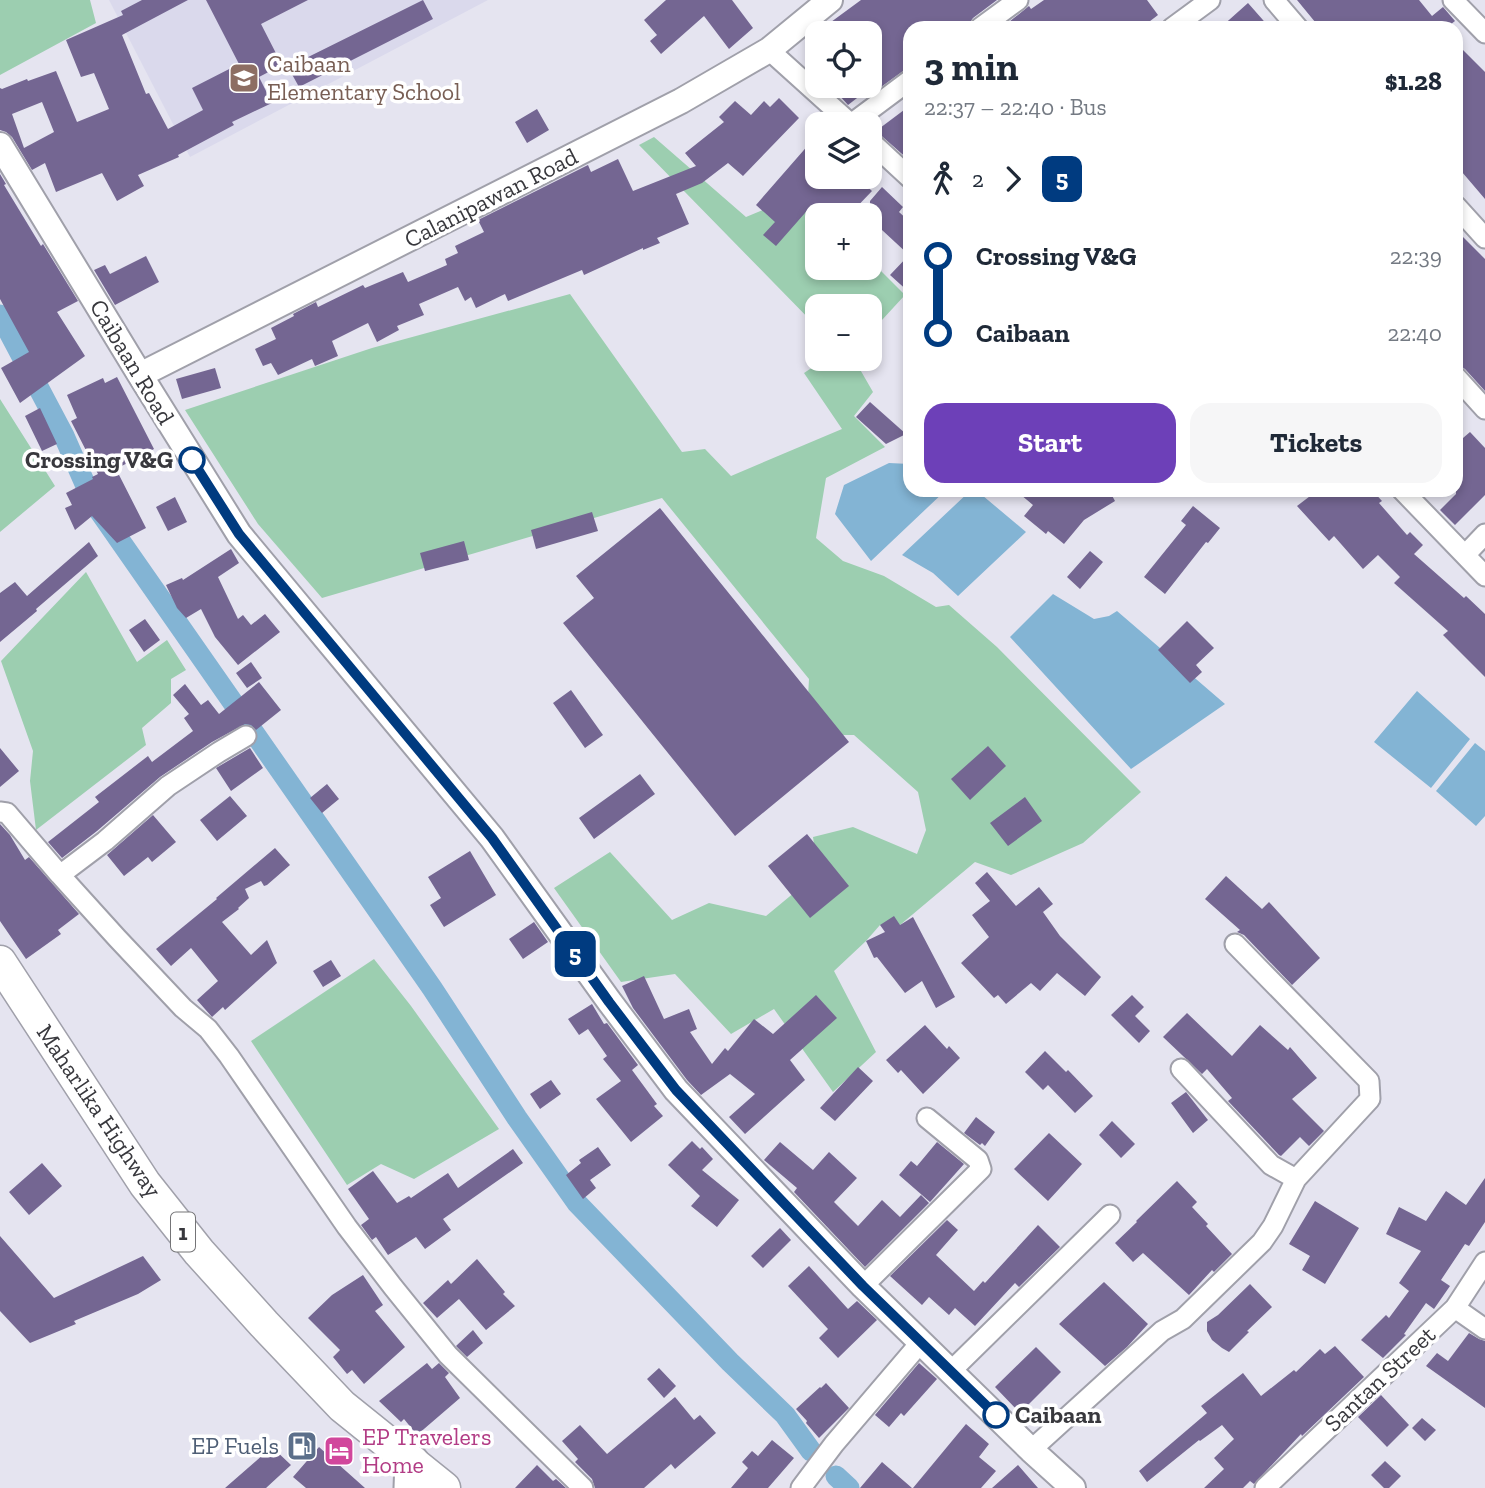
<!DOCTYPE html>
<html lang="en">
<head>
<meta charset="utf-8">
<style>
	:root { --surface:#fff; --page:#f6f6f7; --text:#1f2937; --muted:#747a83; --accent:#6d40b8 }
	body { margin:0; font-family:"Zilla Slab",serif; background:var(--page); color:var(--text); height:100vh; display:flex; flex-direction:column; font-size:26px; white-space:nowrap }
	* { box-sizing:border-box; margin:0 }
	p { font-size:23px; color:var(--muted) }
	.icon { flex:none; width:38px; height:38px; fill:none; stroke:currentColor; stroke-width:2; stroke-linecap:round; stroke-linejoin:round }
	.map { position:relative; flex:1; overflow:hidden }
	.side { position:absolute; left:903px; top:21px; width:560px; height:476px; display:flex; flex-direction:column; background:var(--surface); border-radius:21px; box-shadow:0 4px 10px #0003 }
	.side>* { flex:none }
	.badge { padding:0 14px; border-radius:10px; font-size:24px; line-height:46px }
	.controls { position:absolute; left:805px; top:21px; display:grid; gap:14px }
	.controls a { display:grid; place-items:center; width:77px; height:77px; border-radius:14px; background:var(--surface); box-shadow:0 4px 10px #0003; font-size:35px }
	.map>.badge { position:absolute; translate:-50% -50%; box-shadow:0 0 0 4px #fff }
	.legs { display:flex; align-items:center; gap:10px; height:77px; padding:0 21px; font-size:23px }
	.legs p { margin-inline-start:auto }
	.head { display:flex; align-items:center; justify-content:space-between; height:119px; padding:0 21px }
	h1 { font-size:38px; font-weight:700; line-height:52px }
	.button { display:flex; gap:14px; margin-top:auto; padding:14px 21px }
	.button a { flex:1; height:80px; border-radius:21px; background:var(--accent); color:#fff; font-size:28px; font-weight:700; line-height:80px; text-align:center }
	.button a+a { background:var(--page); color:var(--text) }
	ul { padding:0 21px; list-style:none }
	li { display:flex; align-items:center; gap:24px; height:77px; font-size:26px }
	li i { display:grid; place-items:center; width:10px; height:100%; margin:0 9px; background:currentColor }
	li i::after { content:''; width:18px; height:18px; margin:-9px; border:5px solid; border-radius:50%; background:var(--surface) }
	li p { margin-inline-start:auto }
	li:first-child i { background:linear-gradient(#0000 50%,currentColor 0) }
	li:last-child i { background:linear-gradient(currentColor 50%,#0000 0) }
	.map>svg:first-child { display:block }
</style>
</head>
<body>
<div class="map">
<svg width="1485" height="1488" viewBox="0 0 1485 1488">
	<rect width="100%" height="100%" fill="#e5e4f0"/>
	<path fill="#dad9ec" d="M109,0H488L190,157Z"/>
	<path fill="#9cceb0" d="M0,0H90L96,23L0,75Z
		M654,137L746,217L803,193L825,215H817V268H870V260L905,295L870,333V306H817V327L639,145Z
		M570,294L682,452L705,449L731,476L842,429L804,373L825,359H854L873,392L854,416L885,447L826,478L816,538L843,561L884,576L936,607L949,605L997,647L1141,792L1083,843L1011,875L975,862L900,925H880L866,941L834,971L876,1052L833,1092L774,1009L731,1034L675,974L621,982L554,888L610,852L672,920L709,903L766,916L818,873L813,837L853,827L917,854L926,830L918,792L854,735H825L807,715L809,679L662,498L322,598L258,524L185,410L372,348Z
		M0,399L55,486L0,532Z
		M86,572L137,662L167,640L186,670L171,679V703L142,728L146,745L36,830L30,781L33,751L1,661Z
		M374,959L411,1006L499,1129L414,1179L381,1164L347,1185L251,1041Z"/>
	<path fill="#83b4d4" d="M889,463L910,464V490H946L871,561L835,514L844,485Z
		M971,490H976L1026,532L958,596L933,573L902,555Z
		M1053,594L1094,619L1109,616L1117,611L1225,704L1131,769L1010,637Z
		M1417,691L1470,739L1431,788L1374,742Z
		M1475,743L1485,751V816L1476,826L1436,791Z"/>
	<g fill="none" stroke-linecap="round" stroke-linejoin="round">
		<path stroke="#83b4d4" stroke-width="21" d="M0,315L64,436L93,502L432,988L517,1118L577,1203L730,1362L785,1415L811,1451
			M836,1476L849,1488"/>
	</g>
	<path fill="#746692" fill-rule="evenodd" d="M142,0H188L122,35L146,94L149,93L168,129L203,110L192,88L239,64L206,0H308L261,24L282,65L259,77L272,103L232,122L234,125L178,155L179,157L138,175L144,186L117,201L102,173L56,192L45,163L32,170L12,137L6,132L0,130V88L2,89L27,79L28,81L56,71L77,122L109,109L94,73L81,77L66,40L123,15L121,11ZM42,102L54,132L24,148L12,114Z
		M423,0L433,19L299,87L288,67Z
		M666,0H732L753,28L729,49L704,16L661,54L650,41L657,35L644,20Z
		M861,0H997L973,18L966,28H910V66L870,95V88L848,105L831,86H870V33H816Z
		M1044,0H1147L1158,15L1141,28H1005L1004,26L1029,6L1031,9Z
		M1297,0H1419L1432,16L1443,7L1455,21L1446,28H1320Z
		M1248,3L1270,28H1220Z
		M1456,43L1485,72V199L1456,165Z
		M779,98L799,118L743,176L728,163L702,183L676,194L689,224L657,238L660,243L643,250V248L584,275L582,270L508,301L505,294L476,308L471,297L465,301L458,287L419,304L424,315L397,326L399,330L377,342L368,323L332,341L338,356L315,366L312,359L278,375L271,363L263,366L255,349L276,339L271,328L294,316L293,314L316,302L318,307L363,285L365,288L403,272L408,282L447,265L445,259L458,253L455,246L484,232L478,220L588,165L591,172L618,159L633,191L696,166L685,153L724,122L719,117L735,101L751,115L764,101L770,107Z
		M537,109L549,130L527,143L515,122Z
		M904,110L910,118V161L876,131Z
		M817,135V177H827L836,185L844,177H857L872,191L849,215H823L812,205L776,246L763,235L775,222L756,205Z
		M0,174L6,184L4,185L41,246L43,244L78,301L57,312L85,356L20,403L1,368L29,352L0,299Z
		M882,187L903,207L899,212L910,222V293L890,275L909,255L882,230L870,244V201Z
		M1456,230L1485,259V391L1465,369L1456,363Z
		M146,256L159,282L115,305L94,270L105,265L110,274Z
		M215,368L221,388L182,399L176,379Z
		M117,377L154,449L116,469L146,528L117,543L92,516L75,530L65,508L72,505L66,493L93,479L92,477L98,474L71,421L77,418L67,395L103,378L105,383Z
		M870,402L906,434L886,444L856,417Z
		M40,408L57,444L42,451L25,416Z
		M1470,432L1485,448V495L1455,525L1440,510L1456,494V444Z
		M1015,490H1109L1115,501L1084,520L1064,544L1048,531L1046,534L1024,516L1033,505Z
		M1318,490H1372L1382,501L1379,503L1407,535L1410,532L1423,545L1414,554L1464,598L1466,596L1485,614V677L1443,635L1448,631L1394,583L1400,577L1378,555L1363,569L1334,536L1329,541L1297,506Z
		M175,497L187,522L168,531L156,507Z
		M1193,506L1220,528L1208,543L1206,542L1165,594L1144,577L1186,525L1181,521Z
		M660,508L849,742L735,836L563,623L594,598L576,576Z
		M592,512L598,531L536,549L531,530Z
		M464,541L469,560L425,571L420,553Z
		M89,542L98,556L36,609L37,611L0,642V593L15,582L27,596Z
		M231,549L239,563L218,577L238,619L243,615L251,625L265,614L280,632L238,665L215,637L201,609L186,618L177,608L166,585L182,578L183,580Z
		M1090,551L1103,562L1080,589L1067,577Z
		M145,619L160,640L144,652L129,630Z
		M1187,621L1214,648L1196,665L1202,672L1190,683L1158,650Z
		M251,662L262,678L247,688L236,673Z
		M259,682L281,710L256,730L251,725L245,724L212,742L160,777L97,831L62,858L48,842L99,802L95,797L148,756L152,762L193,731L184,718L189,714L173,695L185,684L201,705L208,700L219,714Z
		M571,690L603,735L585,748L553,703Z
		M988,746L1006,766L970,800L951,779Z
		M0,748L19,771L0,787Z
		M250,748L263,768L231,791L216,768Z
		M640,774L655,794L594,839L579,818Z
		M327,784L339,799L322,813L310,798Z
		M230,796L247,816L217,841L200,820Z
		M1025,797L1042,821L1008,846L990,823Z
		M153,815L176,842L152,862L148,857L124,876L107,855Z
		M0,824L10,835L25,860L29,857L79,914L58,930L61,934L26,959L0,921Z
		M807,834L849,886L810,918L768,866Z
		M275,848L290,865L267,885L264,886L261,881L245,889L249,898L238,908L239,909L222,922L251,955L267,940L277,963L225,1010L223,1007L212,1017L197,1000L218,981L191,948L171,966L156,949L217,899L216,898Z
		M470,851L496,895L444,927L430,905L441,898L428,877Z
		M987,872L1016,906L1039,887L1053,904L1043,912L1060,936L1101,977L1085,996L1057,973L1040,991L1031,983L1006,1004L998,995L994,998L961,963L989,937L972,915L990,901L975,883Z
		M1226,876L1262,909L1269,902L1320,958L1292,985L1244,935L1237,932L1240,930L1205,899Z
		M894,916L900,925L913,917L955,997L936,1008L922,981L905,993L877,957L874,958L866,941L885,932L880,925Z
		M534,922L548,942L523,959L509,939Z
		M331,960L341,976L323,987L313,971Z
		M644,976L664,1019L689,1009L697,1029L690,1032L712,1064L725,1048L728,1051L754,1019L773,1034L816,995L837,1018L790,1060L805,1080L745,1134L729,1117L755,1094L730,1074L701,1095L687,1080L633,1008L622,986Z
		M1132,995L1144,1007L1135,1016L1150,1031L1139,1043L1111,1015Z
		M592,1004L604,1024L607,1023L638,1065L632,1070L657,1104L654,1106L663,1116L631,1142L596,1099L621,1081L603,1059L607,1056L588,1029L579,1035L568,1019Z
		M1187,1013L1232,1056L1260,1025L1288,1050L1290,1047L1317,1078L1292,1099L1324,1131L1309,1146L1300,1137L1281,1156L1279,1155L1228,1101L1232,1098L1207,1069L1202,1074L1163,1037Z
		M925,1025L947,1049L949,1046L960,1058L923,1094L901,1070L898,1073L886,1060Z
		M1045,1051L1066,1072L1068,1070L1093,1096L1075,1113L1048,1085L1043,1090L1025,1072Z
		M858,1067L873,1081L835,1121L820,1108Z
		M551,1080L561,1094L540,1109L530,1094Z
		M1186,1092L1208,1120L1193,1133L1171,1103Z
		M976,1117L995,1132L985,1146L982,1143L980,1145L964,1133Z
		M1112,1121L1135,1144L1121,1158L1099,1135Z
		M1049,1133L1082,1164L1048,1201L1014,1169Z
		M692,1141L700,1149L702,1147L713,1159L702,1170L739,1200L717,1227L691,1206L700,1196L668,1165Z
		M780,1142L813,1170L829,1152L857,1178L834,1202L858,1226L882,1200L900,1217L921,1195L929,1203L865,1267L794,1192L797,1188L764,1160Z
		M937,1142L964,1164L930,1202L899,1175L911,1161L917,1166Z
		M598,1147L611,1165L590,1180L596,1188L583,1199L566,1175L581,1163L579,1160Z
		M513,1149L523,1163L443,1219L451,1230L425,1249L416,1237L388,1255L376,1237L372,1240L361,1225L369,1219L348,1189L373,1171L397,1203L409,1196L411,1198L448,1173L458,1188Z
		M42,1163L62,1186L29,1215L9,1192Z
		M1485,1178V1222L1469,1246L1465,1244L1441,1280L1450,1286L1434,1309L1426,1303L1404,1334L1406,1335L1383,1358L1361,1340L1386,1315L1389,1318L1409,1291L1399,1283L1421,1251L1386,1234L1399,1207L1426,1221L1446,1191L1466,1205Z
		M1177,1181L1197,1202L1192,1207L1208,1224L1206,1226L1232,1254L1214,1272L1212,1270L1189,1295L1143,1253L1133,1262L1115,1243L1137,1222L1136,1221Z
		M1315,1201L1359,1228L1325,1284L1302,1270L1310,1256L1289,1244Z
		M947,1220L958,1230L936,1255L974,1291L983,1281L985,1283L1038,1225L1060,1247L1019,1287L1015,1283L975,1326L955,1308L949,1315L929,1297L922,1305L890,1276Z
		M780,1228L791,1240L763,1268L751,1256Z
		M0,1236L54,1298L143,1256L161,1280L138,1294L74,1321L76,1324L30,1343L0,1311Z
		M477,1259L505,1292L503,1294L515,1306L486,1330L459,1299L437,1318L423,1303L448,1280L451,1284Z
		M809,1266L848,1309L857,1301L877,1320L838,1358L819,1338L828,1329L788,1286Z
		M363,1275L383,1305L375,1311L405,1347L364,1384L352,1370L347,1374L333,1357L340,1350L308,1318L332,1295Z
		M1104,1282L1148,1324L1127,1347L1105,1366L1059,1324Z
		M1250,1284L1272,1307L1247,1331L1249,1332L1229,1352L1222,1348L1212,1340L1207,1331V1322L1218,1315Z
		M473,1330L483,1343L467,1357L456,1346Z
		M1469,1333L1479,1339L1485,1341V1408L1426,1366L1437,1353L1448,1361Z
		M1335,1346L1364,1377L1302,1436L1301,1434L1254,1484L1250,1481L1243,1488H1204L1224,1469L1214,1458L1234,1439L1222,1425L1200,1441L1199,1440L1147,1482L1139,1471L1207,1413L1201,1406L1243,1373L1261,1396L1294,1370L1296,1372L1320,1349L1325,1354Z
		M1036,1347L1061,1372L1020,1413L995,1387Z
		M427,1363L432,1369L439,1363L449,1373L445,1377L460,1398L417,1435L404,1419L401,1422L379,1401Z
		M919,1363L937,1379L904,1416L901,1413L889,1427L875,1415Z
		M659,1368L676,1386L664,1398L647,1379Z
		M826,1383L849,1408L819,1438L806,1423L807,1421L796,1409L820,1387L821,1388Z
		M1381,1395L1409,1425L1387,1447L1358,1417Z
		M675,1397L694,1420L700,1415L716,1433L675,1469L671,1464L644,1488H595L592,1479L575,1462L578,1459L562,1441L580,1425L607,1454Z
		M1422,1418L1436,1430L1425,1441L1412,1428Z
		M966,1424L989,1444L979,1457L996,1471L981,1488H913Z
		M772,1440L794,1458L768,1488H731L748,1468L742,1462L752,1451L758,1456Z
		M272,1447L291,1465L266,1488H225Z
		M319,1447L365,1488H306L293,1477Z
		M1385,1461L1401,1476L1389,1488H1384L1371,1475Z
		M882,1462L912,1488H860Z
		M537,1465L553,1481L556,1479L566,1488H515Z
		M1018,1465L1038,1488H992Z"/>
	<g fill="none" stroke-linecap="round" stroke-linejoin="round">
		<g stroke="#a0a0aa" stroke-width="23">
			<path id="minor" d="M1274,0L1298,28
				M1453,0L1485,33
				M980,28L1018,0
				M1172,28L1210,0
				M769,50L851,124
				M851,124L910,80
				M870,141L910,178
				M1456,206L1485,238
				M1456,377L1485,409
				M1402,490L1485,576
				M1465,555L1485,534
				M0,812L7,813L60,875L117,938L183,1008L208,1029L229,1056L347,1227L393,1287L448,1355L583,1488
				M60,875L105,841L168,786L219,752L246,736
				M1181,1069L1271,1165L1296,1179
				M863,1286L981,1169L978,1160L927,1118
				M1455,1308L1485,1329
				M951,1371L1110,1215
				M1031,1450L1162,1331L1183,1319L1262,1242L1273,1226L1296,1179L1370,1099L1369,1081L1235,944
				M801,1488L834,1444L921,1342
				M1265,1488L1455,1308L1485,1262"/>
		</g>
		<g stroke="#a0a0aa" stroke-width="28">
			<path id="tertiary" d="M0,145L140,375L239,534L492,838L609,1001L676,1090L863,1286L1031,1450L1073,1488
				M140,375L681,101L769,50L830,0"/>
		</g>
		<g stroke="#a0a0aa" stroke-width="35">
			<path id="primary" d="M0,962L145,1184L199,1252L264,1324L342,1406L444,1488"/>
		</g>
		<g stroke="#a0a0aa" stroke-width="37">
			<path id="trunk" d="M411,1488L412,1462"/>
		</g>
		<use href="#minor" stroke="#fff" stroke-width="19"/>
		<use href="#tertiary" stroke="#fff" stroke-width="24"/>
		<use href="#primary" stroke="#fff" stroke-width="32"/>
		<use href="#trunk" stroke="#fff" stroke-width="33"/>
	</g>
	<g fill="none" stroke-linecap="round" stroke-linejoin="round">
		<g stroke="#fff" stroke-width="16">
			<path id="line-1" d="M192,460L239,534L492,838L609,1002L676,1090L863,1286L996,1415"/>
		</g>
		<use href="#line-1" stroke="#003b80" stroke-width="10"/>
	</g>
	<defs>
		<g id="school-square" transform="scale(1.575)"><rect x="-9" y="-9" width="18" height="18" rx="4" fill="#8d6e63" stroke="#fff"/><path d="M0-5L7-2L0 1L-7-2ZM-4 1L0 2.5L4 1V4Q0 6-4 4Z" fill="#fff"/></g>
		<g id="fuel-square" transform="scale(1.575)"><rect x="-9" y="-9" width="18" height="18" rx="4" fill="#5c6f8a" stroke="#fff"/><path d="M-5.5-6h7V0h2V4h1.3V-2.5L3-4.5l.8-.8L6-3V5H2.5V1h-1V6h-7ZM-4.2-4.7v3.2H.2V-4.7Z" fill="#fff"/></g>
		<g id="hotel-square" transform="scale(1.575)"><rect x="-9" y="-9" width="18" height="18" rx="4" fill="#d1479c" stroke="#fff"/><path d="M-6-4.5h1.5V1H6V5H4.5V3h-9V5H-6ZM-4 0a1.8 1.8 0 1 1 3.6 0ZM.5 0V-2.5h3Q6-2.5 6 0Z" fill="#fff"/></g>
	</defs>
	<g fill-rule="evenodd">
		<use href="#school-square" x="244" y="78"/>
		<use href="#fuel-square" x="302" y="1446"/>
		<use href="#hotel-square" x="339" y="1451"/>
	</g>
	<g fill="#fff" stroke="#003b80" stroke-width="3.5">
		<circle cx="192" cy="460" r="12"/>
		<circle cx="996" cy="1415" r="12"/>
	</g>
	<g text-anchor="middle" stroke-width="7" stroke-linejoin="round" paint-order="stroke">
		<rect fill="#fff" stroke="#747477" stroke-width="2" x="171" y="1212.5" width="24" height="39" rx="5"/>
		<g font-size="23" font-weight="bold" fill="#38383d">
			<text x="183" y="1240">1</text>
		</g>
		<g font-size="24" fill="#785e54" stroke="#fff" text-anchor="start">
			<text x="267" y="72">Caibaan<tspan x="267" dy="28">Elementary School</tspan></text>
		</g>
		<g font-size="24" fill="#38383d" stroke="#fff">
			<text transform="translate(491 198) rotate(-27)" y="8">Calanipawan Road</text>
			<text transform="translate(132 362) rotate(59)" y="8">Caibaan Road</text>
			<text transform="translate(99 1111) rotate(56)" y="8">Maharlika Highway</text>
			<text transform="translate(1380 1379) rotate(-43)" y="8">Santan Street</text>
		</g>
		<g font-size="24" font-weight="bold" fill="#38383d" stroke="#fff" text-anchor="end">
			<text x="173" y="468">Crossing V&amp;G</text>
			<text x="1015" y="1423" text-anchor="start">Caibaan</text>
		</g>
		<g font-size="24" fill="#b23c85" stroke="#fff" text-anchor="start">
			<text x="362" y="1445">EP Travelers<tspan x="362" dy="28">Home</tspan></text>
		</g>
		<g font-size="24" fill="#4e5e75" stroke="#fff" text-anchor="end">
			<text x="279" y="1454">EP Fuels</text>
		</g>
	</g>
</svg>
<div class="controls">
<a><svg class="icon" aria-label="locate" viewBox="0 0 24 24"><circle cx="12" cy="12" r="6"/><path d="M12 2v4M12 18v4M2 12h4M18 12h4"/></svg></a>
<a><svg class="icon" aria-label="layers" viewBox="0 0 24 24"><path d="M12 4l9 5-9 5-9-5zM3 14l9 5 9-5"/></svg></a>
<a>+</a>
<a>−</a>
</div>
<b class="badge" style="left:575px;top:954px;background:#003b80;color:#fff">5</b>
<section class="side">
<div class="head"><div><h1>3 min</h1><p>22:37 – 22:40 · Bus</p></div><b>$1.28</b></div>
<div class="legs"><svg class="icon" aria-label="walk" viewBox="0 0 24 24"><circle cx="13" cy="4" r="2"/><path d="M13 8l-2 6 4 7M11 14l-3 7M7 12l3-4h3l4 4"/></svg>2<svg class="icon" aria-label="forward" viewBox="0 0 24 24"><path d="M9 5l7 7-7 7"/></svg><b class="badge" style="background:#003b80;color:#fff">5</b></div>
<ul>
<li><i style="color:#003b80"></i><b>Crossing V&amp;G</b><p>22:39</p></li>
<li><i style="color:#003b80"></i><b>Caibaan</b><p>22:40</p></li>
</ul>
<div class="button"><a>Start</a><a>Tickets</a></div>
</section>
</div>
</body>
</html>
